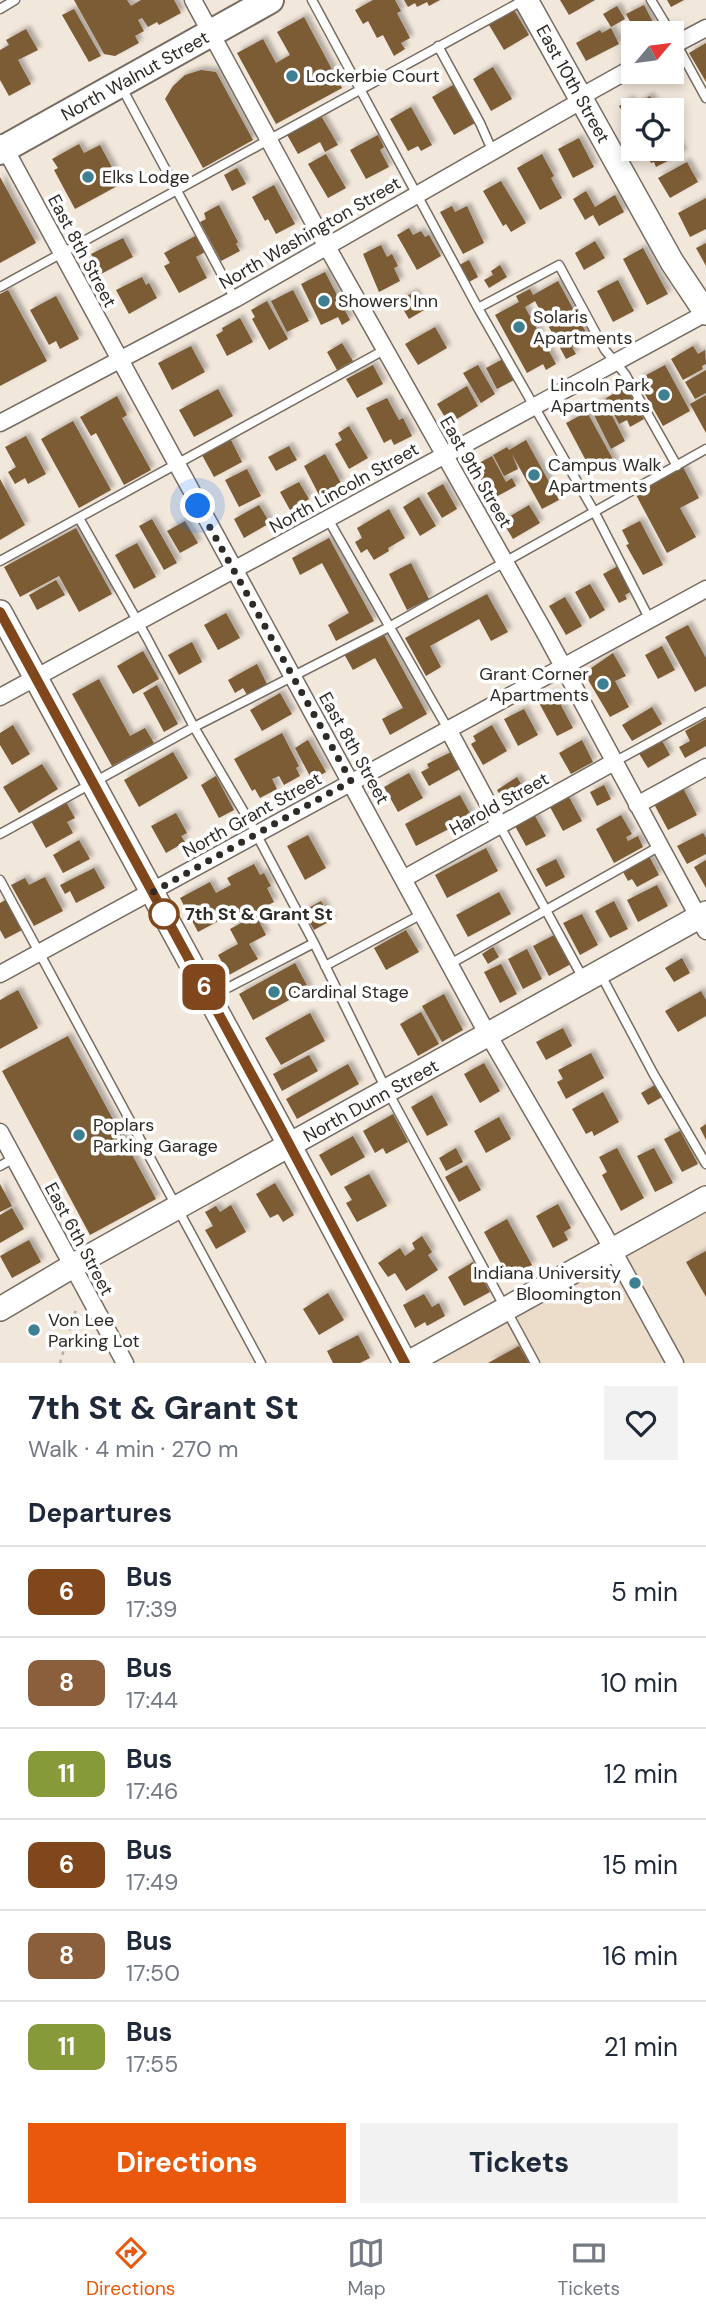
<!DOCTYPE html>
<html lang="en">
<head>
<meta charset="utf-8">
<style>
	:root { --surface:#fff; --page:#f2f2f3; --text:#1f2937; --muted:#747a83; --line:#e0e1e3; --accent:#ea580c }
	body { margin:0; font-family:"DM Sans",sans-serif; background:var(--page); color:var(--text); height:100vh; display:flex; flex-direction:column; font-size:26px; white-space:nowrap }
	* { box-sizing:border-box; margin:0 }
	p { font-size:23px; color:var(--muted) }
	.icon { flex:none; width:38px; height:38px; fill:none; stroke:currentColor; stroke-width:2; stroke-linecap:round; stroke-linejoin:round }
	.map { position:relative; height:1363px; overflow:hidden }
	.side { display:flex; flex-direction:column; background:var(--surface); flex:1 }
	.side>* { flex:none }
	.badge { padding:0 14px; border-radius:10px; font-size:24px; line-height:46px }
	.needle { width:46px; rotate:61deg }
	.tools { position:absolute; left:621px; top:21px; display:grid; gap:14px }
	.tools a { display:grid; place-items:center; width:63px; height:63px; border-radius:0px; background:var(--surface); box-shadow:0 4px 10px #0003; font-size:35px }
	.you { position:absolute; width:35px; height:35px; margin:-18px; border:5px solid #fff; border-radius:50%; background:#1a73e8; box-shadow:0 0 0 10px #1a73e833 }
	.map>.badge { position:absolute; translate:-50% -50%; box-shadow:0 0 0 4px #fff }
	h2 { padding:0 28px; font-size:26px; line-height:63px }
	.round { display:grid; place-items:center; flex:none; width:74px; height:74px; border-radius:0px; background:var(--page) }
	.headline { display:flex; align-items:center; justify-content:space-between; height:119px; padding:0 28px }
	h1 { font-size:33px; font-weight:700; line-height:52px }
	.button { display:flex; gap:14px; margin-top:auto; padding:14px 28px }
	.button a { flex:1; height:80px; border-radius:0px; background:var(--accent); color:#fff; font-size:28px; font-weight:700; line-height:80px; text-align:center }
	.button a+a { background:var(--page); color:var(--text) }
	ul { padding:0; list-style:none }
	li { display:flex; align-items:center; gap:21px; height:91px; padding:0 28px; border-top:2px solid var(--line) }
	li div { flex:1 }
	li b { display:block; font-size:26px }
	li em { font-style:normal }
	li .badge { min-width:77px; font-weight:700; text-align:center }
	.tabs { display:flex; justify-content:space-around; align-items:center; height:98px; border-top:2px solid var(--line); background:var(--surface); font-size:19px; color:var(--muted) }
	.tabs a { display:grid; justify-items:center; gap:4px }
	.tabs .on { color:var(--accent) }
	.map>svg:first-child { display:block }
</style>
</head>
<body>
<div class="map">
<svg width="706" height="1363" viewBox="0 0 706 1363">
	<defs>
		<filter id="shadow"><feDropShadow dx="4" dy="-4" stdDeviation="2" flood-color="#0004"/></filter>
	</defs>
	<rect width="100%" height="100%" fill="#f2e7db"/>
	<path fill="#ecdcca" d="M706,1204V1363H422Z"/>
	<path fill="#7b5b36" filter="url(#shadow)" d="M74,0H127L131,6L141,0H174L181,13L159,25L157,22L148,27L142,18L138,20L144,31L135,36L139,43L115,56L104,54Z
		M373,0H395L401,11L397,13L410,38L401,43L405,49L394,56L383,35L377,38L368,21L363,24L355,10Z
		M404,0H440L429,6L427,2L417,7L415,3L408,7Z
		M560,0H595L569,15Z
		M667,0H684L671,7Z
		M644,5L654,24L636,33L626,14Z
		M617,6L625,19L611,27L603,14Z
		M74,9L101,56L89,62L62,15Z
		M514,10L529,35L504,50L489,25Z
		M304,17L342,88L276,124L237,53L263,39L276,63L290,55L277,32Z
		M611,28L619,44L586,61L576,43L600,30L602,33Z
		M26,29L38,50L18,60L31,84L9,96L0,80V50L9,45L6,40Z
		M706,43V82L689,53Z
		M493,67L512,99L491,111L473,79Z
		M201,70L216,72L253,140L203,168L165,99L173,86L185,75Z
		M453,85L475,123L454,135L432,97Z
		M650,96L658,110H634V129L629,131L624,122L627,120L619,106L630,99L634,105Z
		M411,107L432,145L421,151L418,146L408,151L390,119Z
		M320,114L338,145L325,152L320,142L298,154L286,133Z
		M672,133L683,153L656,167L654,162L651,163L644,149H672Z
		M378,135L384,147L380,150L389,167L366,179L350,150Z
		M579,138L594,167L573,178L558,149Z
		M79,144L84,153L100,145L121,184L75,209L54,170L58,168L52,159Z
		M326,154L346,188L328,198L308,164Z
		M542,154L554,176L551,178L562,198L540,210L517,168Z
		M687,162L698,182L670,198L658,178Z
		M237,168L246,184L232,191L224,175Z
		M0,177L36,243L0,263Z
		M501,181L526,223L511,232L506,224L503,226L483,191Z
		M274,185L295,224L276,234L268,219L265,221L252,197Z
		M586,191L595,207L615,195L624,212L599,226L593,215L585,220L573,199Z
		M706,198V229L690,237L678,213Z
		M219,205L238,242L236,244L240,251L221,261L200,222L206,219L204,213Z
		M452,206L455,212L467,206L484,243L463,254L440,212Z
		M409,228L413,235L421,231L425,237L429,235L441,256L417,270L397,235Z
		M197,235L205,252L196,257L207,278L179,293L164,266L170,263L164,253Z
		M123,238L133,257L101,274L91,254Z
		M595,241L605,258L584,270L575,253Z
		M706,243V266L696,248Z
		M381,245L387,257L392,254L398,266L394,268L400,281L379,292L363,254Z
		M643,248L668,294L647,305L623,259Z
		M469,260L478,277L469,282L459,265Z
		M500,265L507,277L489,288L484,280L493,275L491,271Z
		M325,272L350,320L342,325L338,317L321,325L301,284Z
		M142,277L146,285L149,283L157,298L129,314L116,290Z
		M618,280L634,311L613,322L597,291Z
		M558,281L589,338L572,347L576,354L566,359L535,301L525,307L556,364L546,370L543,364L527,373L495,315L519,302L516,296L530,289L533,295Z
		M8,290L47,361L0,386V294Z
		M293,290L309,321L287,332L271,301Z
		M414,292L424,310L409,319L398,301Z
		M56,296L79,339L60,349L56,341L49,345L30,310Z
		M267,301L288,339L269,350L252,319L255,317L251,310Z
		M240,318L253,342L227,356L216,335L223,331L222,328Z
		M435,327L447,348L418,365L405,344Z
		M342,343L353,361L337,370L327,352Z
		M191,346L205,372L172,390L158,363Z
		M693,346L698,354L705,350L706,364L702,366L703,369L683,380L671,359Z
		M503,359L514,380L497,389L486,368Z
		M373,365L383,384L357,398L346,379Z
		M478,365L495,394L481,403L463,373Z
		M665,365L690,411L663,426L637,380Z
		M706,370V393L695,399L685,382Z
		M467,386L478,406L449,424L437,404Z
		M626,387L644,419L630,427L627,420L619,424L606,398Z
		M218,389L233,416L194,437L179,410Z
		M706,395V433L690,404Z
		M117,396L127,415L122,418L151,470L124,485L96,433L91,436L80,417Z
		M387,398L399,420L403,418L412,436L394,445L391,439L384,443L366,408Z
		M604,400L625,441L611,449L590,407Z
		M587,412L615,463L593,474L566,423Z
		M73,421L111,490L79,508L41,439Z
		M349,426L368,458L349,469L335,444L342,440L338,433Z
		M26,436L46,474L28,484L25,478L15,484L8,472L16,467L5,447Z
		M231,440L242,462L214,477L202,455Z
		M526,440L559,500L542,509L512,454L518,469L504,476L493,455L507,447L509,450Z
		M289,446L297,460L276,471L268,457Z
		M325,454L341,483L319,495L304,466Z
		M492,456L506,482L512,478L516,486L492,499L479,476L485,473L479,463Z
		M683,467L699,498L680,508L696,537L667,553L635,493Z
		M247,469L261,496L239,507L225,480Z
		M0,479L25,525L0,540Z
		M299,482L309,499L290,510L280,492Z
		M443,484L457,509L442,518L427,493Z
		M419,497L436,526L420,536L403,507Z
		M259,505L270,523L244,538L234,519Z
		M529,505L540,523L513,539L502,521Z
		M389,509L405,538L388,548L389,551L374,560L367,549L361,553L355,542L362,538L357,528Z
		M152,519L177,563L164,570L139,526Z
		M185,521L198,543L180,553L167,531Z
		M640,521L663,565L643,575L626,545L629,544L622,530Z
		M76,528L112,594L79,612L59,576L20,597L4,567Z
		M329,538L374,621L336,641L328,625L349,613L322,563L300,575L292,558Z
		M137,543L156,577L134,589L115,555Z
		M411,563L429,599L407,610L389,574Z
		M618,566L632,591L625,595L627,599L619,603L603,574Z
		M56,580L65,595L37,610L29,595Z
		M590,584L605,610L590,619L575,592Z
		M487,594L508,632L491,641L479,619L430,646L441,667L426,676L405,638Z
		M565,597L582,626L566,635L549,606Z
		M226,613L240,638L218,650L204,625Z
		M688,625L706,658V686L695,692L665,637Z
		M383,633L427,714L390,735L382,719L403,708L375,658L353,670L344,654Z
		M192,642L202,662L179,675L168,655Z
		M662,646L675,670L658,679L645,655Z
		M143,651L159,679L133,694L117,666Z
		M613,653L626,676L615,681L629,707L610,717L584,673Z
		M257,664L267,684L247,695L243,688L235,693L228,680Z
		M99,679L130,736L145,728L154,743L112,766L72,694Z
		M157,685L178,724L164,732L143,693Z
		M554,692L573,728L557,736L538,701Z
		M280,693L292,714L262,731L250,710Z
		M652,707L662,724L632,741L622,725Z
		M524,709L538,735L518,746L504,719Z
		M706,719V746L685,758L679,747L690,741L685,731Z
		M13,725L30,754L12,765L0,745V733Z
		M492,725L507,751L483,765L471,744L476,741L473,736Z
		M282,733L299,766L296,768L300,776L284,785L279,776L272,779L277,789L260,798L255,789L252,791L234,759Z
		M661,739L670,755L648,768L638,752Z
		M308,740L326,772L312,780L295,748Z
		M582,740L593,762L571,774L559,753Z
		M173,752L188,778L139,807L124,780Z
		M451,752L460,769L429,786L421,772L429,768L427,764Z
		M42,764L58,789L19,813L3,787Z
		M409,773L423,798L398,812L384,787Z
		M216,776L234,810L219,818L201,785Z
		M517,777L524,789L504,801L497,790Z
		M604,785L611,799L597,806L590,792Z
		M683,788L697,815L668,830L654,804Z
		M460,795L472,817L416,846L405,824Z
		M569,797L582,821L563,831L550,807Z
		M66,802L75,818L67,822L73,833L46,848L31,821Z
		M176,813L187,833L181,836L185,842L166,853L151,826Z
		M621,815L632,834L626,837L628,841L638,836L643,847L614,863L596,829Z
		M535,816L546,836L526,846L515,826Z
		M703,833L706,838V854L687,864L677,846Z
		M308,835L326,868L305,880L287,846Z
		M79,840L90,859L63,873L53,855Z
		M486,848L498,871L447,898L435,875Z
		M649,856L659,875L637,887L632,879L628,881L622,870Z
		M556,859L565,877L546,887L536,869Z
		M706,860V888L694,867Z
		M254,864L260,875L264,873L271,886L267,888L274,902L232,924L228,916L198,932L180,898L210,882L216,893L231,885L227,878Z
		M94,868L105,888L76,903L70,891L65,894L60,885Z
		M45,877L63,911L34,926L11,885L25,878L29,885Z
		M657,885L668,906L638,922L627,900Z
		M499,892L511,914L468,937L456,915Z
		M7,899L24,929L5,939L0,930V903Z
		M321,901L332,920L314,930L303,911Z
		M614,901L628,929L610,938L595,911Z
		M582,914L598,945L580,955L563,923Z
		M256,915L266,935L249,944L258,959L229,975L218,955L238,944L230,929Z
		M406,930L419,952L386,970L374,948Z
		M556,934L571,964L549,976L533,946Z
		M493,947L499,957L488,964L482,954Z
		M527,949L542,979L523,989L508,959Z
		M682,958L690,973L674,982L665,968Z
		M295,963L309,989L253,1020L239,994Z
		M501,964L517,994L500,1003L484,972Z
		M18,990L38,1028L0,1049V1000Z
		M701,991L706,1000V1016L678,1032L665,1011Z
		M444,994L463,1030L442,1042L422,1006Z
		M421,1012L439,1044L418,1056L400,1024Z
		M310,1013L325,1041L281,1065L265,1038Z
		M563,1028L572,1046L546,1060L536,1042Z
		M68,1036L156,1199L90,1235L2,1071Z
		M591,1053L604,1078L566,1099L557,1082L563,1079L558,1070Z
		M309,1055L318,1071L282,1091L273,1074Z
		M484,1063L500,1091L480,1103L464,1074Z
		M348,1064L359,1084L297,1119L286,1099Z
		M655,1085L662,1097L648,1105L641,1093Z
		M603,1092L619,1122L594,1136L592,1131L586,1134L572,1109Z
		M432,1095L448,1125L427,1136L411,1107Z
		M393,1114L408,1142L386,1154L383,1148L375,1153L363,1131Z
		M499,1117L511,1139L486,1153L474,1131Z
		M706,1124V1140L700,1128Z
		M680,1131L698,1164L682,1172L664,1139Z
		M353,1136L365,1157L331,1176L319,1155Z
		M456,1148L463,1162L446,1171L439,1158Z
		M617,1148L644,1198L621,1211L602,1175L607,1172L599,1157Z
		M654,1148L673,1183L655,1192L637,1156Z
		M467,1165L481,1190L459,1202L445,1177Z
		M369,1174L387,1206L357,1222L346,1203L352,1200L344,1187Z
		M275,1183L294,1215L283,1222L278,1214L270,1218L256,1194Z
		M0,1184L12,1206L0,1212Z
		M558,1204L571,1228L564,1232L568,1240L553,1248L536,1216Z
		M231,1205L246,1232L216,1249L205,1230L213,1226L205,1212L216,1206L220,1212Z
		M12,1208L24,1229L0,1243V1215Z
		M507,1219L532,1265L509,1278L484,1232Z
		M422,1236L432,1252L428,1255L438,1270L406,1291L395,1273L388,1277L378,1263L400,1248L405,1256L415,1249L412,1243Z
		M29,1240L41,1262L12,1278L0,1256Z
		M706,1251V1297L686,1262Z
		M473,1262L490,1292L464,1306L448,1277Z
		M328,1293L344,1320L319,1335L303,1309Z
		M424,1294L432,1307L439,1303L445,1316L427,1326L425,1322L415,1328L403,1305Z
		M358,1335L370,1358L360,1363H333L327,1351Z
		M519,1346L529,1363H488Z"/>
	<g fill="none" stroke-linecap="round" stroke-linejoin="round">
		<g stroke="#766c62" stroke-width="11">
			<path id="lane" d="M312,0L478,308
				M651,0L671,33
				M0,9L15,0
				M672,36L706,98
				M438,46L480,123L492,150
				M122,88L235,299
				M0,287L524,0
				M79,518L147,638L194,727L251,824L314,943L382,1081L535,1363
				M328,519L448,729
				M0,561L386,349
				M650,620L595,513L478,308L559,265L605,350L625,374L677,466
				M614,762L706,712
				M500,826L584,980
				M0,834L194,727L389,627L706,449
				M0,880L261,1363
				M450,964L660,846
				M325,966L422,914
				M601,975L653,1073L706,1164
				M212,996L314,943
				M0,1166L14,1158"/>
		</g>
		<g stroke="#766c62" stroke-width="19">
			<path id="street" d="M193,0L317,229L545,633L706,931
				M672,46L706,28
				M2,143L482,1024L604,1234L675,1363
				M0,423L235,299L572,106L591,91L634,67
				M0,697L706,313
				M448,729L500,826
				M637,805L706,767
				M403,879L614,762
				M0,974L706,589
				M0,1132L125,1363"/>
		</g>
		<g stroke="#766c62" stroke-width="26">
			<path id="secondary" d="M526,0L672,262L706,313
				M0,612L284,1135L405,1363
				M0,1309L88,1257L706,913
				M408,1363L706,1198"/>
		</g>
		<g stroke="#766c62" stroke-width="30">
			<path id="primary" d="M0,151L270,0"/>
		</g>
		<path stroke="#b5aca3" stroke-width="2.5" stroke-dasharray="3.5 5" stroke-linecap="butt" d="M60,1363L77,1306"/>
		<use href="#lane" stroke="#fff" stroke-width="8"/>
		<use href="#street" stroke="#fff" stroke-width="16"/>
		<use href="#secondary" stroke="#fff" stroke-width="23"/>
		<use href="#primary" stroke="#fff" stroke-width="26"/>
	</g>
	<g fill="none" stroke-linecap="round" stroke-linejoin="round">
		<g stroke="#fff" stroke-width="16">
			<path id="line" d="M0,612L272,1112L405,1363"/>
		</g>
		<use href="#line" stroke="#80471c" stroke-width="10"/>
		<path stroke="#2e2a25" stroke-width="7" stroke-dasharray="0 12.6" d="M164,914L170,925L153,892L351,781L198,506"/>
	</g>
	<g fill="#3e7f92" stroke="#fff" stroke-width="2.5">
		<circle cx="292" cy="76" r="7"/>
		<circle cx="88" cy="177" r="7"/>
		<circle cx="324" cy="301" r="7"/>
		<circle cx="519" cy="327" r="7"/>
		<circle cx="664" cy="395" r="7"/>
		<circle cx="534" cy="475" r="7"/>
		<circle cx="603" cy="684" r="7"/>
		<circle cx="274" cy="992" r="7"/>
		<circle cx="79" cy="1135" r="7"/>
		<circle cx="635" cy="1283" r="7"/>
		<circle cx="34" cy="1330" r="7"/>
	</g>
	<circle fill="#fff" stroke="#80471c" stroke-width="3.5" cx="164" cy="914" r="14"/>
	<g text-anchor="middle" stroke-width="7" stroke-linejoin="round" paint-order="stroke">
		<g font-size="18" fill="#2e2a25" stroke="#fff">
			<text transform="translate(135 76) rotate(-29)" y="6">North Walnut Street</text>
			<text transform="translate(573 84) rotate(61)" y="6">East 10th Street</text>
			<text transform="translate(310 233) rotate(-30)" y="6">North Washington Street</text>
			<text transform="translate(82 251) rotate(62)" y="6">East 8th Street</text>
			<text transform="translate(476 472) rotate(60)" y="6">East 9th Street</text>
			<text transform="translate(344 488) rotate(-29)" y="6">North Lincoln Street</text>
			<text transform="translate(354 748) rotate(61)" y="6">East 8th Street</text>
			<text transform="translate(499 804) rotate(-29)" y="6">Harold Street</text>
			<text transform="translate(252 815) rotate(-29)" y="6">North Grant Street</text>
			<text transform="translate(371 1101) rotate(-29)" y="6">North Dunn Street</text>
			<text transform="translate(79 1239) rotate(62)" y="6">East 6th Street</text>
		</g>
		<g font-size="18" fill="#2e2a25" stroke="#fff" text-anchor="start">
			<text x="306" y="82">Lockerbie Court</text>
			<text x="102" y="183">Elks Lodge</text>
			<text x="338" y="307">Showers Inn</text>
			<text x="533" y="323">Solaris<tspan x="533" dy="21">Apartments</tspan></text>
			<text x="650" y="391" text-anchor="end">Lincoln Park<tspan x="650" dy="21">Apartments</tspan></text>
			<text x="548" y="471">Campus Walk<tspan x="548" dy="21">Apartments</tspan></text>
			<text x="589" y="680" text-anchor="end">Grant Corner<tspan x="589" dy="21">Apartments</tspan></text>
			<text x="288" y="998">Cardinal Stage</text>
			<text x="93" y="1131">Poplars<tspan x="93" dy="21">Parking Garage</tspan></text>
			<text x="621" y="1279" text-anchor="end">Indiana University<tspan x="621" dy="21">Bloomington</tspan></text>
			<text x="48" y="1326">Von Lee<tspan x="48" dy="21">Parking Lot</tspan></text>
		</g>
		<g font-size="18" font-weight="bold" fill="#2e2a25" stroke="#fff" text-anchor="start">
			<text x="185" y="920">7th St &amp; Grant St</text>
		</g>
	</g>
</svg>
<div class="tools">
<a><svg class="needle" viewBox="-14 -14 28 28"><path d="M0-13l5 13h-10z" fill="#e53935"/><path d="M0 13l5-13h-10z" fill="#747a83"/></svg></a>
<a><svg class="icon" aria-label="locate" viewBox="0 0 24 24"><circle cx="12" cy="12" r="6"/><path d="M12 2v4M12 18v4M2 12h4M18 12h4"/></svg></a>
</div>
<div class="you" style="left:198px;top:506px"></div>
<b class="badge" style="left:204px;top:987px;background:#80471c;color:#fff">6</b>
</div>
<section class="side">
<div class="headline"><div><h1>7th St &amp; Grant St</h1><p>Walk · 4 min · 270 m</p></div><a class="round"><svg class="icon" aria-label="heart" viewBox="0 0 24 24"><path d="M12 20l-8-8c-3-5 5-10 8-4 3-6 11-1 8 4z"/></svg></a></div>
<h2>Departures</h2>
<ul>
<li><span class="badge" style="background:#80471c;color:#fff">6</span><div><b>Bus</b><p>17:39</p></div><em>5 min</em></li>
<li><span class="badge" style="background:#8b5e3c;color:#fff">8</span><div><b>Bus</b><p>17:44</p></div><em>10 min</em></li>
<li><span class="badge" style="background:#869a3a;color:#fff">11</span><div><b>Bus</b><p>17:46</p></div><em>12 min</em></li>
<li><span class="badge" style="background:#80471c;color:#fff">6</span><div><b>Bus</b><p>17:49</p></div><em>15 min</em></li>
<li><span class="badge" style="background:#8b5e3c;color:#fff">8</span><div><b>Bus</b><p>17:50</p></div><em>16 min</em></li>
<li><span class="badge" style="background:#869a3a;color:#fff">11</span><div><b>Bus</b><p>17:55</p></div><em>21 min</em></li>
</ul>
<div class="button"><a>Directions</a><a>Tickets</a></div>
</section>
<nav class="tabs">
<a class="on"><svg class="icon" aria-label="directions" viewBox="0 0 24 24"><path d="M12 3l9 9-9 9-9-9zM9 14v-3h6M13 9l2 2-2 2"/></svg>Directions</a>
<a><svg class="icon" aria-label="map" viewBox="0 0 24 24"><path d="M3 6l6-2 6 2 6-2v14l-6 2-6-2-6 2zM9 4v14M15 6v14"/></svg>Map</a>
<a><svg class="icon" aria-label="tickets" viewBox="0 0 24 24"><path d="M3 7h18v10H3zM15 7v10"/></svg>Tickets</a>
</nav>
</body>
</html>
